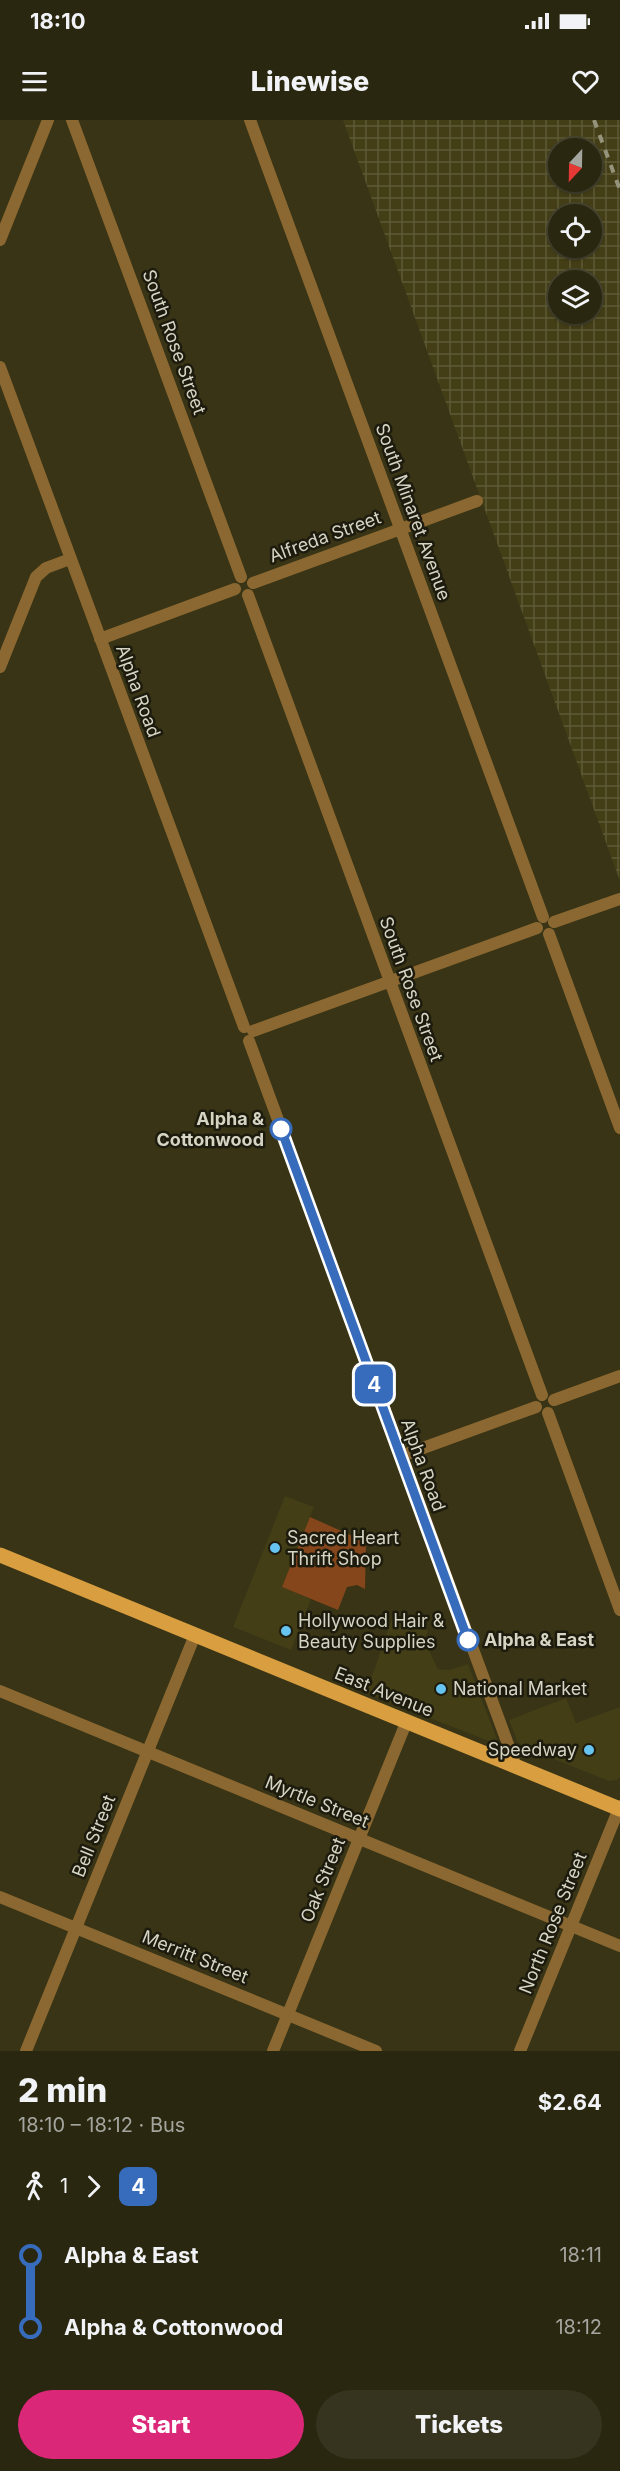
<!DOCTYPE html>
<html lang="en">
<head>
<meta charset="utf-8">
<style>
	:root { --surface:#2a2710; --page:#36331e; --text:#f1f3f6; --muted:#a5a59f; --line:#464430; --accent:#db2777 }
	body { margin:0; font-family:Inter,sans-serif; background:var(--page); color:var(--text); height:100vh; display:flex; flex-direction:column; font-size:22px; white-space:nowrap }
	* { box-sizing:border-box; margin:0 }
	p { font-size:20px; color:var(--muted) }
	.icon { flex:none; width:33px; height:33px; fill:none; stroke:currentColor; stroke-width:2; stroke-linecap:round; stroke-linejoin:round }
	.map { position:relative; height:1931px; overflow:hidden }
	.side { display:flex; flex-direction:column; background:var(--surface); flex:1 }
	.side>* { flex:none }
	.badge { padding:0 12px; border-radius:9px; font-size:21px; line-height:39px }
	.needle { width:39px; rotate:202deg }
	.fabs { position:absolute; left:548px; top:18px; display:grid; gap:12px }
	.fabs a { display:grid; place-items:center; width:54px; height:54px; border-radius:50%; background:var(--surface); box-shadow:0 2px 4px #0004,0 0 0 2px var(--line); font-size:30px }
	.map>.badge { position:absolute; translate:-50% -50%; box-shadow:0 0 0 3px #fff }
	.legs { display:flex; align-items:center; gap:9px; height:66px; padding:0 18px; font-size:20px }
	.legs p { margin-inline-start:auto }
	.summary { display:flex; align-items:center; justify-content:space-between; height:102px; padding:0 18px }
	h1 { font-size:33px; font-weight:800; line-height:45px }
	.action { display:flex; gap:12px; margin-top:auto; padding:12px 18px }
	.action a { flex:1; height:69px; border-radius:36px; background:var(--accent); color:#fff; font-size:24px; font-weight:800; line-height:69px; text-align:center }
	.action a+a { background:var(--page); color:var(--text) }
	ul { padding:0 18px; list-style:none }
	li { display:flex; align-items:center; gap:21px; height:72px; font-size:22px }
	li i { display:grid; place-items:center; width:9px; height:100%; margin:0 8px; background:currentColor }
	li i::after { content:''; width:15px; height:15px; margin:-8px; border:4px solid; border-radius:50%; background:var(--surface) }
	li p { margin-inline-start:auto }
	li:first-child i { background:linear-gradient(#0000 50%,currentColor 0) }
	li:last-child i { background:linear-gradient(currentColor 50%,#0000 0) }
	.status { display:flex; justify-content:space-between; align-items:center; height:42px; padding:0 30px; background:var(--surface); direction:ltr }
	.status svg { height:16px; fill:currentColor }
	header { display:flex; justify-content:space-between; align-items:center; height:78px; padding:0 18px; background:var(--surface); font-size:27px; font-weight:800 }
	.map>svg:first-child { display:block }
</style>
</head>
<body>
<div class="status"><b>18:10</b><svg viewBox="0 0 49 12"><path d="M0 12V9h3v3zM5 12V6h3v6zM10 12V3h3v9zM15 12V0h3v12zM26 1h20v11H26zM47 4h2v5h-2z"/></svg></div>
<header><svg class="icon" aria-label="menu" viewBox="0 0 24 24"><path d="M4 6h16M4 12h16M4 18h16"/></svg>Linewise<svg class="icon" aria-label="heart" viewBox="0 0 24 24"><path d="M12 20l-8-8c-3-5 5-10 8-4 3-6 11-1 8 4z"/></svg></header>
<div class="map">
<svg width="620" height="1931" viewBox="0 0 620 1931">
	<defs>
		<pattern id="industrial-grid" width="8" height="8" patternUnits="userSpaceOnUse" patternTransform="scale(1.5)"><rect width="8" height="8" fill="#433e16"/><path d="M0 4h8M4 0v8" fill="none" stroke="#5d5936"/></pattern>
	</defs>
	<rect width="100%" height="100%" fill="#383415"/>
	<path fill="#433e16" d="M285,1376L314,1387L282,1467L311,1479L291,1530L233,1507Z
		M393,1496L428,1511L424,1520L438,1549L449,1550L468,1544L498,1622L494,1623L366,1573Z
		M566,1578L576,1603L620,1587V1657L617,1660L609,1661L524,1627L517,1621L509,1600Z"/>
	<path fill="url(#industrial-grid)" fill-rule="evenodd" d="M343,0H620V761ZM558,28H591V62H558ZM558,94H591V128H558ZM558,160H591V194H558Z"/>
	<path fill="#86461c" d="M310,1397L366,1422L365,1469L357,1465L347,1467L338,1490L282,1467Z"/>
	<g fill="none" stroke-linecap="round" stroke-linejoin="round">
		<path stroke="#8b6831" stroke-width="12" d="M72,0L241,457
			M250,0L543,797
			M0,247L244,907
			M253,463L477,381
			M248,475L542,1275
			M100,519L235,469
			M0,547L36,457L46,448L70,439
			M554,802L620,779
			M549,814L620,1008
			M253,911L537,808
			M249,921L516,1646
			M554,1280L620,1256
			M548,1293L620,1490
			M401,1336L536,1287
			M0,1571L620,1826
			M0,1777L376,1931
			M26,1931L195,1515
			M273,1931L406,1603
			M520,1931L620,1686"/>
		<path stroke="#8b6831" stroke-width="12" d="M0,120L48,0"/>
		<path stroke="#d89e40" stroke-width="15" d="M0,1435L620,1689"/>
		<path stroke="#96937c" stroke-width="4" stroke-dasharray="8 8" stroke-linecap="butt" d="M594,0L620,70"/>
	</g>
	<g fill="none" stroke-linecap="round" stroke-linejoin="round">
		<g stroke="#fff" stroke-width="14">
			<path id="line-1" d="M281,1009L468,1520"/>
		</g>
		<use href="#line-1" stroke="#376bbb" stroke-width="9"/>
	</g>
	<g fill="#fff" stroke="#376bbb" stroke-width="3">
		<circle cx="281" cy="1009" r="10"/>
		<circle cx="468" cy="1520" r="10"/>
	</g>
	<g fill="#67c4f0" stroke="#1d1b0e" stroke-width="2">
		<circle cx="275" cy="1428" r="6"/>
		<circle cx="286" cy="1511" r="6"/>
		<circle cx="441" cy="1569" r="6"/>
		<circle cx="589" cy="1630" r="6"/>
	</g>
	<g text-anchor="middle" stroke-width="5" stroke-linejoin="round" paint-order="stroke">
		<g font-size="18" fill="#d6d4c2" stroke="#1d1b0e">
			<text transform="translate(174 222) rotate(70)" y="6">South Rose Street</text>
			<text transform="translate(413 392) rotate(70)" y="6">South Minaret Avenue</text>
			<text transform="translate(325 417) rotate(-20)" y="6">Alfreda Street</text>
			<text transform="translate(138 571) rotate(70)" y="6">Alpha Road</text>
			<text transform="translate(411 869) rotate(70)" y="6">South Rose Street</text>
			<text transform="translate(423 1345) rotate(70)" y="6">Alpha Road</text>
			<text transform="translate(384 1572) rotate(22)" y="6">East Avenue</text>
			<text transform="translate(317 1682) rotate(22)" y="6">Myrtle Street</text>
			<text transform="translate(94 1716) rotate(-68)" y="6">Bell Street</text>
			<text transform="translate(323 1760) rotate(-68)" y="6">Oak Street</text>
			<text transform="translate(553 1803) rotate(-68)" y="6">North Rose Street</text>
			<text transform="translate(195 1837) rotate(22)" y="6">Merritt Street</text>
		</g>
		<g font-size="18" font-weight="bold" fill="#d6d4c2" stroke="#1d1b0e" text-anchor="end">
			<text x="264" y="1005">Alpha &amp;<tspan x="264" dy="21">Cottonwood</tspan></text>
			<text x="484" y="1526" text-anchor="start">Alpha &amp; East</text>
		</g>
		<g font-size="18" fill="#d6d4c2" stroke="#1d1b0e" text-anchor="start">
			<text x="287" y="1424">Sacred Heart<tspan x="287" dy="21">Thrift Shop</tspan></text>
			<text x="298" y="1507">Hollywood Hair &amp;<tspan x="298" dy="21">Beauty Supplies</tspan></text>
			<text x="453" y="1575">National Market</text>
			<text x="577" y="1636" text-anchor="end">Speedway</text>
		</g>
	</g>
</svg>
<div class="fabs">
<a><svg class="needle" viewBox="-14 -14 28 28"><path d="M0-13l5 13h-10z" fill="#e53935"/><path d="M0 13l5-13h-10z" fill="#a5a59f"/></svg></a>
<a><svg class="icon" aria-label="locate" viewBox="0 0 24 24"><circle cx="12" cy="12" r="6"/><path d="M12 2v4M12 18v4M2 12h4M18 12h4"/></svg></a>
<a><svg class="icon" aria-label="layers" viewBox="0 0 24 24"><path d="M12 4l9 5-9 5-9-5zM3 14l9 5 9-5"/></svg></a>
</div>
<b class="badge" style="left:374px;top:1264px;background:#376bbb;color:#fff">4</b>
</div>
<section class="side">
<div class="summary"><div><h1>2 min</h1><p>18:10 – 18:12 · Bus</p></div><b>$2.64</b></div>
<div class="legs"><svg class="icon" aria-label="walk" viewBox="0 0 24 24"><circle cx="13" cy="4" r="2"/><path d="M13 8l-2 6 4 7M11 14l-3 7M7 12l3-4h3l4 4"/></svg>1<svg class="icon" aria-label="forward" viewBox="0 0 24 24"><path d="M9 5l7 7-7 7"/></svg><b class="badge" style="background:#376bbb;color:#fff">4</b></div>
<ul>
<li><i style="color:#376bbb"></i><b>Alpha &amp; East</b><p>18:11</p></li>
<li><i style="color:#376bbb"></i><b>Alpha &amp; Cottonwood</b><p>18:12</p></li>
</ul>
<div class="action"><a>Start</a><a>Tickets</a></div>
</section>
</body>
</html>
